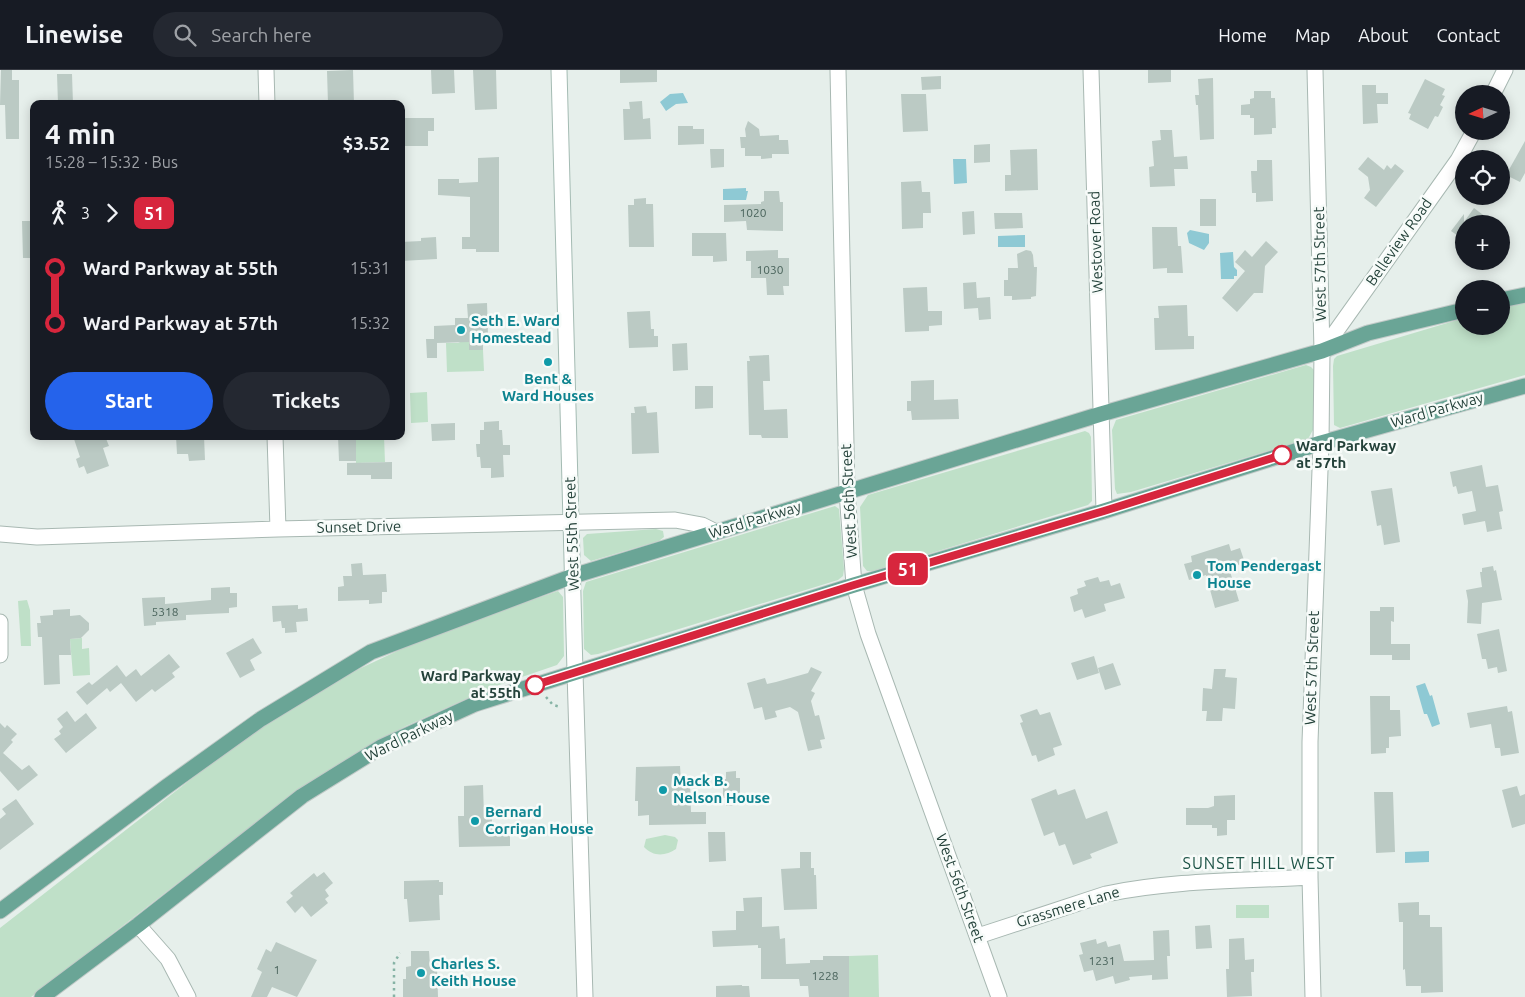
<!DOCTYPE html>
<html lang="en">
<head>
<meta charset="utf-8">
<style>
	:root { --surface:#171b24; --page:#242831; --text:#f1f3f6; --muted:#9ea1a6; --line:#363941; --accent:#2563eb }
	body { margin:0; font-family:Ubuntu,sans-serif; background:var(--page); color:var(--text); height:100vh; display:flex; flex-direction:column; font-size:19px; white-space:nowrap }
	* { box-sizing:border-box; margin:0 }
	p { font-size:16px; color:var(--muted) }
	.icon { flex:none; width:28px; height:28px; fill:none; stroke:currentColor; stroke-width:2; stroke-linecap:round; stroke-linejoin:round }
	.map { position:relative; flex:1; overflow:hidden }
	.drawer { position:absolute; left:30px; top:30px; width:375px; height:340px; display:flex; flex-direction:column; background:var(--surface); border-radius:10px; box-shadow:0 2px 12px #0003 }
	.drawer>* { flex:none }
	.badge { padding:0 10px; border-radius:8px; font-size:18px; line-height:32px }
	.needle { width:32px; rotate:266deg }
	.buttons { position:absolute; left:1455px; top:15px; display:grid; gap:10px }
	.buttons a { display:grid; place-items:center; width:55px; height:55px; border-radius:50%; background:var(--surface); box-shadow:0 2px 12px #0003; font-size:25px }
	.map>.badge { position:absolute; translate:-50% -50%; box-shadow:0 0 0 2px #fff }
	.legs { display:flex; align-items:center; gap:8px; height:55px; padding:0 15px; font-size:16px }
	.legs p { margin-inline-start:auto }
	.head { display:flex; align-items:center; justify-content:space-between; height:85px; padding:0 15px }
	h1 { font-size:28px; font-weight:600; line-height:38px }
	.primary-button { display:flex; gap:10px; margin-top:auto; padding:10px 15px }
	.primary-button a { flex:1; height:58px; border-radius:30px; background:var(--accent); color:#fff; font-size:20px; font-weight:600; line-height:58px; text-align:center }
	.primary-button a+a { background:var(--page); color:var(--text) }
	ul { padding:0 15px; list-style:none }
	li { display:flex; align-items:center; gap:18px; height:55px; font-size:19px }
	li i { display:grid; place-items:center; width:8px; height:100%; margin:0 6px; background:currentColor }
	li i::after { content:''; width:12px; height:12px; margin:-6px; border:4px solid; border-radius:50%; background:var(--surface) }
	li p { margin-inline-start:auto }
	li:first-child i { background:linear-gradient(#0000 50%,currentColor 0) }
	li:last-child i { background:linear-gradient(currentColor 50%,#0000 0) }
	header { display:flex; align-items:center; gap:30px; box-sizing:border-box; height:70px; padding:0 25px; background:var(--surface); border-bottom:1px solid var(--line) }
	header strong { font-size:24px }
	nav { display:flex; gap:28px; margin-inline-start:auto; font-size:18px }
	.search { width:350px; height:45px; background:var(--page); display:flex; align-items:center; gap:12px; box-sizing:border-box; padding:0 18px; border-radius:28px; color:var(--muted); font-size:19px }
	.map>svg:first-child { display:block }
</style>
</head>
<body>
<header>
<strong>Linewise</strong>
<div class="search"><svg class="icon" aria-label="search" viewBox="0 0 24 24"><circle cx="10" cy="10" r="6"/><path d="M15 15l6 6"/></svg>Search here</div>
<nav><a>Home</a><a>Map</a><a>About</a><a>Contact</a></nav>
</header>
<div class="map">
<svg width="1525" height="927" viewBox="0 0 1525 927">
	<rect width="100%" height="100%" fill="#e6efeb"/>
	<path fill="#bfe0c8" d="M1525,231V305L1340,358L1334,355L1333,296L1334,289L1337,286L1464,248V256H1501V238Z
		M469,268V280H483L484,301L447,302L446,273H458Z
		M1306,295L1311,297L1314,300V358L1308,369L1131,422L1117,424L1115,419L1112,360L1116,350Z
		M427,322L428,352L411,353L410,323Z
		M1085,361L1089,363L1091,367L1092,431L1088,435L873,501H867L863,496L860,437L868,425Z
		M356,366H384L385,392L356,393Z
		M835,436L839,439L844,499L843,506L838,510L598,584L591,585L584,579L583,521L586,512Z
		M656,459L663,461L664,467L659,471L591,491L584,485L583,468L587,464Z
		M558,521L563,527L564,586L557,595L493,617L406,656L360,681L299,719L31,927H0V858L217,689L264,655L342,607L427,567Z
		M27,530L30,540L31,576H21L18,531Z
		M82,568V579L89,578L90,605L73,606L70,569Z
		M665,765L675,767L678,770L676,779C666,786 653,787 644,777L646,769Z
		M1236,835H1269V848H1236Z
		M878,885L879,927H849V886Z"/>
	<path fill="#8ec9d4" d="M683,23L688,33L676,34L666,41L660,32L670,24Z
		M953,89H966L967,113L954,114Z
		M746,118V121H748L746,130H723V119Z
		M1190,160L1209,164V173L1204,180L1189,173L1187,163Z
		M1025,165V177H998V166Z
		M1233,182L1234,197L1237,200V206H1234V209H1221L1220,183Z
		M1425,613L1430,626L1432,625L1440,654L1432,657L1427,644H1424L1416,616Z
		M1429,781V792L1405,793V782Z"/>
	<path fill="#bbcac4" d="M1,0H12V10H19V69H6L5,35H0Z
		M353,0L354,34H328L327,1Z
		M431,0H454L455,23L432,24Z
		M473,0H496L497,39L475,40Z
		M620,0H657V12L620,13Z
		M1148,0H1171V12L1148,13Z
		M57,4H72L73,34H58Z
		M941,6V19L922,20L921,7Z
		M1213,8L1214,69L1200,70L1198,35H1196L1195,25H1199L1198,9Z
		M1425,9L1445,19L1442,25L1445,26L1440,35L1443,37L1438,47L1435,46L1428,59L1409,49L1411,44L1408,43Z
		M1362,15H1376V23H1388V34H1377L1378,53L1363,54Z
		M1254,21H1271V28H1275L1276,58H1272V64L1254,65V48H1250V45H1241V35L1250,34V29L1254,28Z
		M901,24H926L928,61L903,62Z
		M642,31L643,49L650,48L651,69L624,70L623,39H630L629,32Z
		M401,48H434V61H428V76H401Z
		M748,51L759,59L760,66L779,65V70H788L789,84H772V88L761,89V86H745V78H741L740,67H746L745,59Z
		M678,56H693V59H704V74L678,75Z
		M1160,60H1172L1174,87L1187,86L1188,99H1174L1175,116L1150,117L1149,97L1154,96L1152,71L1161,70Z
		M1525,71V103L1520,112L1506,105Z
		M990,74V92L974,93V75Z
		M710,79H724V97L711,98Z
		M1037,79L1038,120L1005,121V105H1011L1010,80Z
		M499,87V182H476V179H462V167H470V127L438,125V109H459V113L478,112V88Z
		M1368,87L1384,100L1387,95L1391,99L1395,94L1404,101L1376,137L1364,128L1370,120L1368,107L1358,99Z
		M1257,90H1272L1273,131L1256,132V123H1252L1251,101H1257Z
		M921,111L922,122H930L931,143H923V158L902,159L901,112Z
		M764,121H779L780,132H783V161L747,160L746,151L724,152V135L761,134V132L764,131Z
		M646,128V134H653L654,177H629L628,135H634V129Z
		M1200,129H1216V156H1200Z
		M1474,138L1495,154H1464V170L1451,161L1464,144V152Z
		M974,141L975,164L963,165L962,142Z
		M994,143H1022L1023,158L995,159Z
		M22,151H34V188H23Z
		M1152,157H1177L1178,176H1181L1183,203H1167V198L1153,199Z
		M692,163H726L727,191L713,192V186H692Z
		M436,167L437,189L401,191V172L421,171V168Z
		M1266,171L1278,182L1265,196L1263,223H1254L1237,242L1222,228L1245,201L1235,192L1245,180L1252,187Z
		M778,180V188H789V216H783L784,225H767L766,208H751V191H746V181Z
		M1026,180L1031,181L1033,185L1034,197H1037L1036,226L1031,227V229L1012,230V226H1004V210H1008V198H1018L1017,184Z
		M976,212L977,228L990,227L991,249L979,250L978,238L964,239L963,213Z
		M927,217L928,241H942V255L929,256V261L905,262L903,218Z
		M487,233L488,265H483V280H469V272L437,273V288H427L426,269H434V256L455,255V248H468L467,234Z
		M1187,235L1188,266H1194V279L1155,280L1154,248H1159L1158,236Z
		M650,241L651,259H654V266H658V277L629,278L627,242Z
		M687,273L688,300L673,301L672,274Z
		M769,285L770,311H763L764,340L787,339L788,368H762L761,365H749L747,291H750L749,286Z
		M934,310V330L958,329L959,349L912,350L911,341H907V331H911V311Z
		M695,316H713V338L695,339Z
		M646,336L647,343L657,342L659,383L632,384L631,343H635L634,337Z
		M499,351V360H502L503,375H510V385H503L504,407L491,408V398H481L480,387H477L476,374H480V360H484V352Z
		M455,353V370L432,371L431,354Z
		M80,366H105L109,376L103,378L109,396L87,404L84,396L79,398L76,389L80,387L74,369Z
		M176,366H204L205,390L189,391L188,384H177Z
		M338,366H356V391H339Z
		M392,392V409H371V405H347V393Z
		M1482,395L1486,417L1498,415L1503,441L1499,442L1502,459L1487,462L1485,451L1464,455L1462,444L1476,441L1472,421L1458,424L1456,416L1453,417L1450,402Z
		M1392,418L1400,472L1384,475L1381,455L1377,456L1371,421Z
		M1229,474L1231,481L1240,478L1245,493L1229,498L1239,531L1215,538L1206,505L1189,510L1184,494L1192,492L1191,486Z
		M362,493L363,505L386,504L387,522H382V533L369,534V530L338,531V517L344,516L343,506H352L351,494Z
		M1493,496L1494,501L1496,500L1502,530L1482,533L1481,554L1467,553L1468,531L1466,520L1482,517L1480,502H1482V498Z
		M1098,507L1100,512L1109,510L1111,516L1120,513L1125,528L1104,534L1106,541L1085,548L1082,539L1074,542L1070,527L1078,524L1077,519L1086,516L1084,511Z
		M230,517V523H237V537L229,538V543L186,545V550L156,552V555L144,556L142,528L165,527V534L211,530V518Z
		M298,535V539L307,538L308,551L296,552L297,562L285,563V558H282L281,551L273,552L272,536Z
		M1380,537H1394V552L1391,551V574H1410V590H1392V585H1370V541H1380Z
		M70,539V546L80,545L89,553V560L81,568L70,569L71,585H59L60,614L44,615L42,567H38L37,553H41L40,546L53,545V540Z
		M1499,559L1507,601L1498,603L1497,597L1488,599L1486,589H1482L1477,564Z
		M253,568L262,583L250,590L255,600L240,608L226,583Z
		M169,584L180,597L172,603L175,607L155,622L152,619L136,632L121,613L110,622L107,618L87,635L76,622L89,612L92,615L117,595L126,607L136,599L141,606Z
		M1094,586L1099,603L1077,610L1071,593Z
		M1113,593L1121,615L1105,620L1098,598Z
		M811,597L822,602L811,621L815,623L811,631L815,646L819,645L825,669L820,670L822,678L808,681L798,642L790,637L775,641L777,647L765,650L762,637L754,639L747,613L765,608L767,614L776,612L808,603Z
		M1214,599H1226L1225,607L1237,608L1235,639L1223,638L1222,651H1206L1207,641H1202L1203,618L1212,619Z
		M1370,626H1390V640H1400L1401,666L1389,667V678H1386V683L1371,684Z
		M1507,636L1508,642L1512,641L1519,683L1501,686L1500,678H1495L1491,654L1470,658L1467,643Z
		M1037,639L1040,645L1050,642L1062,675L1053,678L1055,685L1038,692L1036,685L1032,686L1020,653L1023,652L1020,645Z
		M67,641L75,652L86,643L97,658L66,683L54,669L61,664L59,661L63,657L57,649Z
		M0,653L5,658L7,655L17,664L11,670L13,672L3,683L22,700L29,695L38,705L18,721L0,701Z
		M680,696L681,712H690L691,742H706V754L649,755V745L638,746V731H635L636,697Z
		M736,701V708H740V727H736L737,735L726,736V728H723V709H726V702Z
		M483,715L484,746H492V756L510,755V776L459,777L458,746H464V716Z
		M1517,716L1520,726L1525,724V754L1512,758L1502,720Z
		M1056,719L1058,725L1075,719L1086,749L1107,741L1118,773L1090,784L1092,788L1073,795L1065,774L1059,776L1054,762L1044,766L1031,729Z
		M1374,722H1393L1395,782L1376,783Z
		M1235,725V750H1227V765L1217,766V758H1212V755H1186V738H1208L1214,736V726Z
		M16,729L34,754L0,780V749L6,744L2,739Z
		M708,762H725L726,791L709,792Z
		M800,782H811V798H814V805H816L817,839L784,840L781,799L800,798Z
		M324,802L333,813L325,820L329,826L325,829L328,833L311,847L302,836L295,843L286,832L293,826L290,823L314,803L317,807Z
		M439,810V812H443V825H439L440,850L409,852L407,829H404V811Z
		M762,827V857L779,856L780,869L785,868L786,894L810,893V890H823V886H849V927H809L808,916H800L799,909H761V878H758V875L713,877L712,861L736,860V841H744L743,828Z
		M1419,832V845H1430V857H1442L1443,922L1421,923V916H1406L1405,899L1403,900V852H1399L1398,833Z
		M1210,855L1212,878L1196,879L1195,856Z
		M1169,860L1170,886H1167L1168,909L1152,910V905L1129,907L1130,910L1115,914L1113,906L1096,911L1093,900L1084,902L1079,885L1083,884L1080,873L1096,869L1097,874L1106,871L1108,877L1120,874L1124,891L1154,890L1153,861Z
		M1244,868L1245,890L1254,889V902H1251L1252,926L1227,927L1226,899H1229V869Z
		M276,872L317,890L297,927L272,917L267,927H251L262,902L257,899L266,879L271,882Z
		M411,881H429L430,896H437L438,927H403V909H406V897L411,896Z
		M742,915V916H749L750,927H716V916Z"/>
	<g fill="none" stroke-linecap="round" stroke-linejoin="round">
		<g stroke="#a8b8b2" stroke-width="17">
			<path id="street" d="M266,0L267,34
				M838,0L847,422L854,515L868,564L999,927
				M1091,0L1104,441
				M1493,24L1505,0
				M1322,281L1458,90L1474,61
				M275,366L278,459
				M0,464L37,467L278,459L675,450L702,455L716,462
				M0,552V585
				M575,602L585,927
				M138,855L168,889L188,927
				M978,866L1106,824C1173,810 1242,811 1310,807
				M1313,927L1310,807V672L1321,373L1322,281L1315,0"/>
		</g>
		<g stroke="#a4bbb3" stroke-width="17">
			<path id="secondary" d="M559,0L575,602"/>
		</g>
		<g stroke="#c2cac8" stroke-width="17">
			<path id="primary" d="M1501,230L1525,225
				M0,841L166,717L261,649L371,582L573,506L1101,344L1322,281L1368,263L1464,240
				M42,927L138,855L302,726L381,677L475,634L854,515L1104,441L1321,373L1525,316"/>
		</g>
		<path stroke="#86b3a5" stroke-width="2.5" stroke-dasharray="2.5 4" stroke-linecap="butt" d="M546,627L553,635L561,637
			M394,927V893L400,883"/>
		<use href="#street" stroke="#fff" stroke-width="15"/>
		<use href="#secondary" stroke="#fff" stroke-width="15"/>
		<use href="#primary" stroke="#6aa596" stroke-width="15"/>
	</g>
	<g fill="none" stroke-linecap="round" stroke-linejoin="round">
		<g stroke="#fff" stroke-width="11">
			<path id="line-1" d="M535,615L854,515L1104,441L1282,385"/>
		</g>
		<use href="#line-1" stroke="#d7263d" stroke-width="8"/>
	</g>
	<g fill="#0f9aa8" stroke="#f7fbf9" stroke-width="2">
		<circle cx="461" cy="260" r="5"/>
		<circle cx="548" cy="292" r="5"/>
		<circle cx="1197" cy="505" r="5"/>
		<circle cx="663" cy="720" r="5"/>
		<circle cx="475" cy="751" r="5"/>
		<circle cx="421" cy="903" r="5"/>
	</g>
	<g fill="#fff" stroke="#d7263d" stroke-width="2.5">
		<circle cx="1282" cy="385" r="9"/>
		<circle cx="535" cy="615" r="9"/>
	</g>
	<g text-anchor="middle" stroke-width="5" stroke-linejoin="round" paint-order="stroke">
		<g font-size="12" fill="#4a645c">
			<text x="753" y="147">1020</text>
			<text x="770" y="204">1030</text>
			<text x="165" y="546">5318</text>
			<text x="1102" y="895">1231</text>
			<text x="277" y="904">1</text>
			<text x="825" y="910">1228</text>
		</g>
		<g font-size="15" fill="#24423a" stroke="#f7fbf9">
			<text transform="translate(1096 172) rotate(-92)" y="5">Westover Road</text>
			<text transform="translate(1399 172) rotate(-55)" y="5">Belleview Road</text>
			<text transform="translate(1320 194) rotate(-91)" y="5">West 57th Street</text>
			<text transform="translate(1437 340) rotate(-16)" y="5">Ward Parkway</text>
			<text transform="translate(849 431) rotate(-93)" y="5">West 56th Street</text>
			<text transform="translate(755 450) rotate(-17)" y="5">Ward Parkway</text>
			<text transform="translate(359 457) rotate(-1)" y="5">Sunset Drive</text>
			<text transform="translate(572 464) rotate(-92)" y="5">West 55th Street</text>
			<text transform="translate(1312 598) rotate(-88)" y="5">West 57th Street</text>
			<text transform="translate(409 666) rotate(-26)" y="5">Ward Parkway</text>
			<text transform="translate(960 818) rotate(70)" y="5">West 56th Street</text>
			<text transform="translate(1068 837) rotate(-17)" y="5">Grassmere Lane</text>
		</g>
		<g font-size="15" font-weight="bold" fill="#0d838f" stroke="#f7fbf9" text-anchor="start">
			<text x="471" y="256">Seth E. Ward<tspan x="471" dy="17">Homestead</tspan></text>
			<text x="548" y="314" text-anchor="middle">Bent &amp;<tspan x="548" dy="17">Ward Houses</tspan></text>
			<text x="1207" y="501">Tom Pendergast<tspan x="1207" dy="17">House</tspan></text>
			<text x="673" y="716">Mack B.<tspan x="673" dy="17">Nelson House</tspan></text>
			<text x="485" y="747">Bernard<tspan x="485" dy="17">Corrigan House</tspan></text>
			<text x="431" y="899">Charles S.<tspan x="431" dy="17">Keith House</tspan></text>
		</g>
		<g font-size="15" font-weight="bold" fill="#24423a" stroke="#f7fbf9" text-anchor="start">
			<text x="1296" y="381">Ward Parkway<tspan x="1296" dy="17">at 57th</tspan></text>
			<text x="521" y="611" text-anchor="end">Ward Parkway<tspan x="521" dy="17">at 55th</tspan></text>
		</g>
		<g font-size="16" letter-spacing="1" fill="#1f5548" stroke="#f7fbf9">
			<text x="1259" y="799">SUNSET HILL WEST</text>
		</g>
	</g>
</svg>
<div class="buttons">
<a><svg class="needle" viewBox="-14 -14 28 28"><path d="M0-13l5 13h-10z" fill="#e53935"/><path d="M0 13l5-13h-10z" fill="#9ea1a6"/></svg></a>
<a><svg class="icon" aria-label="locate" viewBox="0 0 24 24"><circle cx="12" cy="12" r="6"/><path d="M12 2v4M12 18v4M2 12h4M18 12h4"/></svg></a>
<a>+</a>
<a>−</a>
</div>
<b class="badge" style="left:908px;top:499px;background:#d7263d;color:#fff">51</b>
<section class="drawer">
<div class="head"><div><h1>4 min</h1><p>15:28 – 15:32 · Bus</p></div><b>$3.52</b></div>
<div class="legs"><svg class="icon" aria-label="walk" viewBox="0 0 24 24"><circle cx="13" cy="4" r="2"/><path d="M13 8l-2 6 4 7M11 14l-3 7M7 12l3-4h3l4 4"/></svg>3<svg class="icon" aria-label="forward" viewBox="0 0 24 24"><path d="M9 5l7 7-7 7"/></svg><b class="badge" style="background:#d7263d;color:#fff">51</b></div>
<ul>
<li><i style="color:#d7263d"></i><b>Ward Parkway at 55th</b><p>15:31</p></li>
<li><i style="color:#d7263d"></i><b>Ward Parkway at 57th</b><p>15:32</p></li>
</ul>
<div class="primary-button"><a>Start</a><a>Tickets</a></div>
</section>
</div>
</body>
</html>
